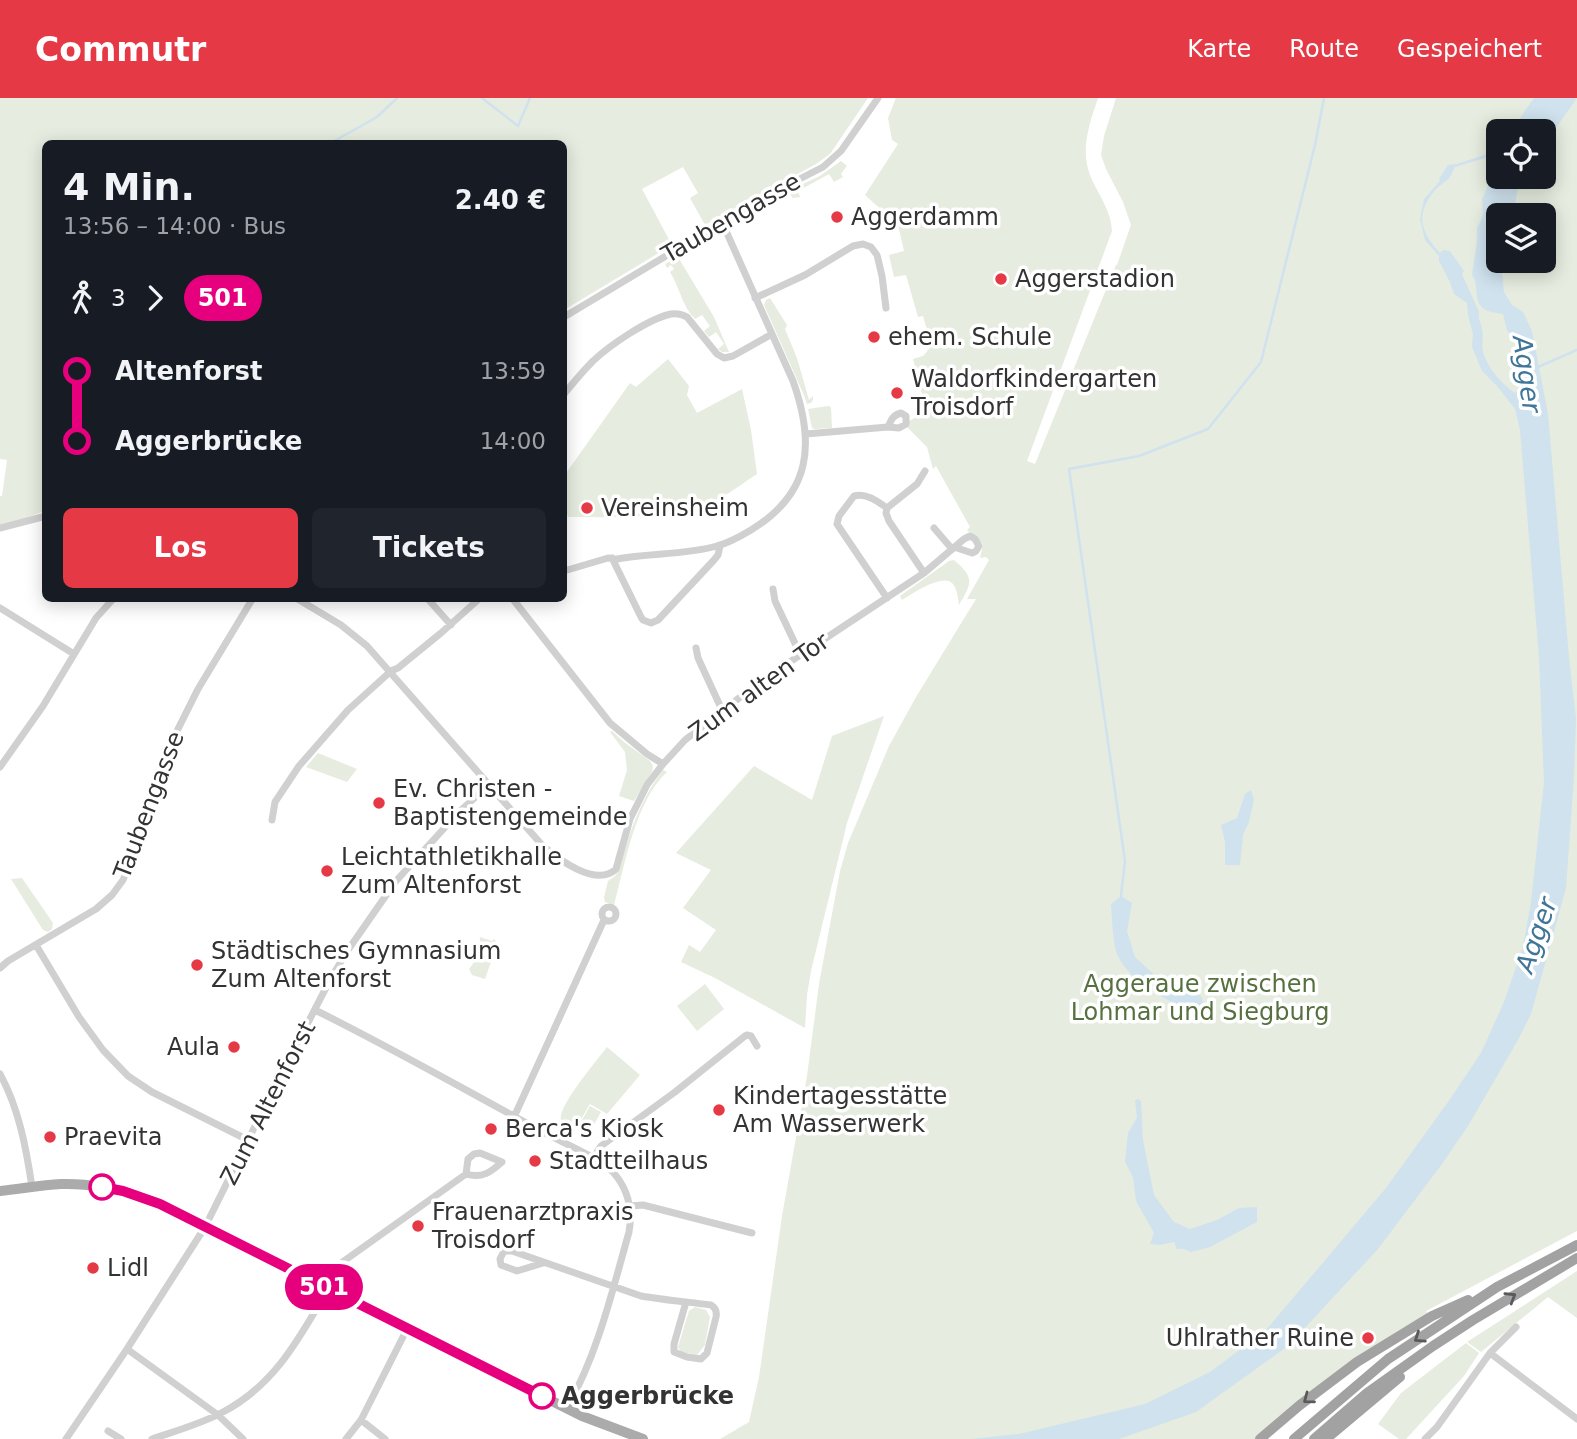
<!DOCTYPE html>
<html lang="de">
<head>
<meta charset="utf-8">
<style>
	:root { --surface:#171b24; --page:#20242c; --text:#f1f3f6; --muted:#9ea1a6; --accent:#e63946 }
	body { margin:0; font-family:"DejaVu Sans",sans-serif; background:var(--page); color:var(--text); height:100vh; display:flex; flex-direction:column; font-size:26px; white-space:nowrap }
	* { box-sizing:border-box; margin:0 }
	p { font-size:23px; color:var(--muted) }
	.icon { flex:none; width:38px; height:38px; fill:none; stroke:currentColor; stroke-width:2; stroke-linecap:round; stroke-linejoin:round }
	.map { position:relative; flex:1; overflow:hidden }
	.side { position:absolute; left:42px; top:42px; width:525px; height:462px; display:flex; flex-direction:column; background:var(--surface); border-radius:10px; box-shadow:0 4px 18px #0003 }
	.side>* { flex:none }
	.badge { padding:0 14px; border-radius:23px; font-size:24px; line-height:46px }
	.fabs { position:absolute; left:1486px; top:21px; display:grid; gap:14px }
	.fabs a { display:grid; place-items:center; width:70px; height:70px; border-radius:10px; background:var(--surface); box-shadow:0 4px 18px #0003; font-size:35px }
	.map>.badge { position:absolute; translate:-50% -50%; box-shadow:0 0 0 4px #fff }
	.legs { display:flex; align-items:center; gap:10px; height:77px; padding:0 21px; font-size:23px }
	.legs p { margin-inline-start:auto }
	.summary { display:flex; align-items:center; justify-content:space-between; height:119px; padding:0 21px }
	h1 { font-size:38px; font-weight:800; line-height:52px }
	.cta { display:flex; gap:14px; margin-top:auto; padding:14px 21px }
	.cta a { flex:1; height:80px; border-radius:10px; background:var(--accent); color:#fff; font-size:28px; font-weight:800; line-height:80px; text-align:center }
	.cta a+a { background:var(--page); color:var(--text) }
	ul { padding:0 21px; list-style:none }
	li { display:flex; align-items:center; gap:24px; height:70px; font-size:26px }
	li i { display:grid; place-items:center; width:10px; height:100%; margin:0 9px; background:currentColor }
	li i::after { content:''; width:18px; height:18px; margin:-9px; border:5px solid; border-radius:50%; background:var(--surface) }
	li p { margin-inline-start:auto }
	li:first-child i { background:linear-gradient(#0000 50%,currentColor 0) }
	li:last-child i { background:linear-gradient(currentColor 50%,#0000 0) }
	header { display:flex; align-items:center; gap:42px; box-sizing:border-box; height:98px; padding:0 35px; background:var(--accent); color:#fff }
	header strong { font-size:33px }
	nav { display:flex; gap:38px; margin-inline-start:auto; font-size:24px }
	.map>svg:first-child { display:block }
</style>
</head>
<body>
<header>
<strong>Commutr</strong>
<nav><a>Karte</a><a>Route</a><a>Gespeichert</a></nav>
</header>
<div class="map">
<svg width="1577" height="1341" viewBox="0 0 1577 1341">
	<rect width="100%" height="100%" fill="#fff"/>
	<path fill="#e6ecdf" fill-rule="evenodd" d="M0,0H868L830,56L816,66L705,127L690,100L698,95L683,69L642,91L672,147L564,212V46H46L45,413L23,421L0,427V398H2L7,362L0,361Z
		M896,0H1098C1089,27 1079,54 1092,82C1100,99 1111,113 1112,133L1027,363L1035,366L1116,167H1117L1131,127L1123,104L1106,71L1101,57L1104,38L1116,0H1577V1133L1426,1213L1428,1217L1258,1341H720L749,1324L759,1279L782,1118L807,978L819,886L840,773L848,745L889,648L916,599L976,501H967L989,462L986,459L980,460L983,446L967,432L970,429L936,368L933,371L927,349L907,329L909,323L928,313L925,308L913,261L923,258L930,250V243L923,218L918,219L906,177L894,179L889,157L904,153L898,127L865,97L898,46L892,42L888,20ZM1498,33H1544V79H1498ZM1498,117H1544V163H1498Z
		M841,63L847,68L841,76L843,79L834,84L829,76L798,93L800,99L793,100L789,95L790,92L820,78Z
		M678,159L714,219L729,254H722L718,251L724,246L716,234L709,239L704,233L710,228L702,217L695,221C682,208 680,190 670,174L674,171L671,167L667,170L665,166Z
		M770,200L787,227L785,231L797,260L809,302L813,298V302L811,305L807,306L803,295L764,207L766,202Z
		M668,261L689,288L687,297L697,315L742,291L751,332L757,376C744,384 730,396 715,402C672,422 615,419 568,419L564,407V378L630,285L636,289Z
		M828,308L831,309L832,330L815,331L812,330L808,311Z
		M954,462C975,480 972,485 959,507C958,500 957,491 953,486C943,474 912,496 902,502L900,498L949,463Z
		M884,618L847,725L811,873L807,897L805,930L715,880L681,864L689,847L700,854L716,832L683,810L711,772L676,755L754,668L812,702L832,638Z
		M612,633L624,644L650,663L653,668L652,674L634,703L619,698L627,672L625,654L610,634Z
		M318,655L357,671L347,684L306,669Z
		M663,672L667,674C635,703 625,767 614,807L605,804L604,799L608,783L615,778L619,772C629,736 640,702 663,672Z
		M22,780L53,825L52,831L48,834L43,832L11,781Z
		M480,839L492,843L494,841L499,847L495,862L492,861L485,881L472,877L469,871C476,864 480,849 480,839Z
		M705,886L724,911L697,933L677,908Z
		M607,949L640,977L607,1016L590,1006L574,1033C569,1030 563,1027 561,1022C557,1009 598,961 607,949Z
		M590,1008L601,1014L588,1037L577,1031Z
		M1577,1173V1220L1548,1199L1481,1254L1467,1244Z
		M695,1209L706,1212L710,1219L705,1247L697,1257L681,1254L678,1249L689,1213Z
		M1466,1245L1479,1255L1464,1278L1406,1341H1399L1378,1326L1401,1295Z"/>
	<path fill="#cfe2ee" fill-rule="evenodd" d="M1534,0H1577L1544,47V33H1511Z
		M1498,40V79H1520L1513,117H1498V163H1501L1504,194L1512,207L1523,214L1532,233L1548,316L1569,559L1576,621L1574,679L1566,790L1531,916L1518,942L1468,1028L1442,1066L1378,1151L1288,1248L1196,1314L1119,1341H971L1019,1336L1145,1306L1210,1274L1266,1232L1386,1090L1448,1004L1481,955L1504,904L1523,849L1531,804L1544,684L1539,559L1520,332L1515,311L1497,288L1482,273L1472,249L1473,236L1468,217L1467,205L1454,196L1450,184L1439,163V158L1425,142L1420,121L1424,101L1440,83L1439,81L1448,67L1457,66L1493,54L1492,48L1495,41ZM1495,57L1498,63L1497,67L1482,101L1483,118L1477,130V143L1472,177C1480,187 1472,202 1484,211C1488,214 1497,215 1503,216L1507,232L1519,248L1521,261L1519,292L1515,295C1501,286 1488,270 1483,254C1481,247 1484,238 1482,231C1481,224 1478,222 1479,214L1462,176L1464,173L1450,153L1443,152L1440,155C1419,132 1415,115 1437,90C1441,86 1447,83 1450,79C1452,76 1453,72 1455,69Z
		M1251,692L1254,702L1249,724L1243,737L1240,767H1225V744L1221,727L1237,720L1245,696Z
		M1121,798L1132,805L1127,833L1135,859L1160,882L1201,898L1204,908L1195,914C1165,901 1132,888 1117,856C1113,845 1112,819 1111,806Z
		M1138,1001L1141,1003L1143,1042L1154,1097L1174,1124L1190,1131L1217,1122L1239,1110L1257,1109V1124L1210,1149L1191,1154L1184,1151H1177L1174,1144L1160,1147L1150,1146L1154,1135L1136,1103L1133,1079L1125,1064L1128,1035L1137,1020L1135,1002Z"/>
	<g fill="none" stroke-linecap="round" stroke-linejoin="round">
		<path stroke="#cfe2ee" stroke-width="2.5" d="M482,0L518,28L530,0
			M329,46L377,19L397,0
			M1538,269L1577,252
			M1121,798L1125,763L1069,371L1139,358L1208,331L1261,264L1315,47L1324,0"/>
		<path stroke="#d0d0d0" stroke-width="7" d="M755,200L805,177L853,148L863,146L871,149L877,157L882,178L886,210
			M564,219L706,134L784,89L823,69L841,53L878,0
			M564,296C573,285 582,274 593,263C610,247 648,221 671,216C677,215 682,216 687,219L717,256L724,260L733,258L772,236
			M806,336L888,329L899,330L906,326V318L901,315C893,317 891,322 888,329
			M887,410L886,415L889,423L924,475
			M887,410L917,386L925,373
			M0,430L46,418
			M934,430L952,451
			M612,460L641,519L643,522L651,525L658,522L714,462L718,457L720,448
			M564,473L608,460L617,461C650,455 685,457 717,448C729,445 741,438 751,432C812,395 815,345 793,283L722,124
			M773,491L775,503L800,556
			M296,500L341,527L367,548L542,747C558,761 596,790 616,771L630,721L647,687L663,666L685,642L761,583L924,475L964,441L970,438L975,441L979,448L976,453L972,455L954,449
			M427,500L451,527
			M512,500L610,625L647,656L663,666
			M887,500L837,426L839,418L854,398C867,395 877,403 887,410
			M0,510L74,556
			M696,550L698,560L722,612
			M0,669L43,608L96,520L114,500
			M272,722L275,704L299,668L348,612L391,573L398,570L441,535L480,500
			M602 816a7 7 0 1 1 14 0a7 7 0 1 1-14 0Z
			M36,847L79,919L103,952L128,978L152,994L248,1042
			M0,870L8,863L96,811L112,797L123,782L131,763L154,685L170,647L198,591L253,500
			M315,912C392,950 467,993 543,1034C561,1044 600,1060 613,1074C628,1091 633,1111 629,1134C612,1194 598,1255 567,1310
			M0,976C19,1011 26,1049 32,1089
			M514,1019L604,822
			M480,1055L502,1064C491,1074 482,1081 466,1076L468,1061L474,1056Z
			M597,1063V1054L601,1048L675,994L745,938L747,937L751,938L757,948
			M630,1108L643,1107L752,1135
			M543,1165L517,1173L501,1167L500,1161L504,1153H512L641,1198C664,1202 688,1204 711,1207C716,1210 717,1214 716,1219L707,1255L701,1261L687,1259L674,1254V1246L686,1204
			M318,1186L327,1175L466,1076
			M127,1251L218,1317L243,1341
			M1490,1255L1577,1321
			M361,1322L385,1341
			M108,1333L121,1341
			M66,1341L127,1251L205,1129L263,1012L331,880L348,852L396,783L459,714L489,687
			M152,1341C175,1333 201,1326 223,1314C275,1287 300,1239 328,1191
			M346,1341L361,1322L407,1231
			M1425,1341L1437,1329L1490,1255L1516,1229"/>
		<path stroke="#ababab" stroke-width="10" d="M0,1093C20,1091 41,1087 61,1086C89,1085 117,1091 143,1099L582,1318L643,1341"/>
		<path stroke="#a2a2a2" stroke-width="10" d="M1260,1341L1300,1307L1357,1264L1432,1218L1468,1202
			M1294,1341L1388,1261L1497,1189L1577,1147
			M1314,1341L1367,1295L1433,1248L1473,1222L1577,1160
			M1326,1341L1400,1279"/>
	</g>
	<defs><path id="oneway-chevron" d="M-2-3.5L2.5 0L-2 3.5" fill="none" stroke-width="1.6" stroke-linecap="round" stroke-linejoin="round" transform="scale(1.75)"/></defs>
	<g stroke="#5a5a5a">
		<use href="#oneway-chevron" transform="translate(1511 1199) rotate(-31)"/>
		<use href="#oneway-chevron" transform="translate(1419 1240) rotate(146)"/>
		<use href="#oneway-chevron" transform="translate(1308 1301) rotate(143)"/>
	</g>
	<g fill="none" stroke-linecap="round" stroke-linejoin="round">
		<g stroke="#fff" stroke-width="16">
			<path id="line-1" d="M102,1089L123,1093L160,1106L542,1298"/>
		</g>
		<use href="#line-1" stroke="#e6007e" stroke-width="10"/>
	</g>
	<g fill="#e63946" stroke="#fff" stroke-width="2.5">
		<circle cx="837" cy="119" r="7"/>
		<circle cx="1001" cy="181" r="7"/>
		<circle cx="874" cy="239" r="7"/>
		<circle cx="897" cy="295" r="7"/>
		<circle cx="587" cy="410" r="7"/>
		<circle cx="379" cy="705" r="7"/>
		<circle cx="327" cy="773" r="7"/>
		<circle cx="197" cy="867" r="7"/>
		<circle cx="234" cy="949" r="7"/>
		<circle cx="719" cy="1012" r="7"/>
		<circle cx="491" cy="1031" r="7"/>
		<circle cx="50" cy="1039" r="7"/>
		<circle cx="535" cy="1063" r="7"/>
		<circle cx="418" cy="1128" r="7"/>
		<circle cx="93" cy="1170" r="7"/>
		<circle cx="1368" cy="1240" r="7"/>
	</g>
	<g fill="#fff" stroke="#e6007e" stroke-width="3.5">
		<circle cx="102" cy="1089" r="12"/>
		<circle cx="542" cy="1298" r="12"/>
	</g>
	<g text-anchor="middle" stroke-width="7" stroke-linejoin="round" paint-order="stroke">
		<g font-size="24" fill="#333" stroke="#fff" text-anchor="start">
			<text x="851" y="127">Aggerdamm</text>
			<text x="1015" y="189">Aggerstadion</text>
			<text x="888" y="247">ehem. Schule</text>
			<text x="911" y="289">Waldorfkindergarten<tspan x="911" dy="28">Troisdorf</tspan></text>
			<text x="601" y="418">Vereinsheim</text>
			<text x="393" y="699">Ev. Christen -<tspan x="393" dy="28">Baptistengemeinde</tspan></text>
			<text x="341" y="767">Leichtathletikhalle<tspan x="341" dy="28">Zum Altenforst</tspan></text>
			<text x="211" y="861">Städtisches Gymnasium<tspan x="211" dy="28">Zum Altenforst</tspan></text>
			<text x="220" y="957" text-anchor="end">Aula</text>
			<text x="733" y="1006">Kindertagesstätte<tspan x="733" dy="28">Am Wasserwerk</tspan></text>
			<text x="505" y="1039">Berca's Kiosk</text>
			<text x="64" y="1047">Praevita</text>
			<text x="549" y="1071">Stadtteilhaus</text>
			<text x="432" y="1122">Frauenarztpraxis<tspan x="432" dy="28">Troisdorf</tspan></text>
			<text x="107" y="1178">Lidl</text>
			<text x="1354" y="1248" text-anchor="end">Uhlrather Ruine</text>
		</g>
		<g font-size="24" fill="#333" stroke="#fff">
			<text transform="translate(731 120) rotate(-30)" y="8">Taubengasse</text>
			<text transform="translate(759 589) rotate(-36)" y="8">Zum alten Tor</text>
			<text transform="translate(149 707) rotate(-69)" y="8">Taubengasse</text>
			<text transform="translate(268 1005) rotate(-63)" y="8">Zum Altenforst</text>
		</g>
		<g font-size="24" fill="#56703f" stroke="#fff">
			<text x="1200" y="894">Aggeraue zwischen<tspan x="1200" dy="28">Lohmar und Siegburg</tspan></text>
		</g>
		<g font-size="24" font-weight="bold" fill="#333" stroke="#fff" text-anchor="start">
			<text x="561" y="1306">Aggerbrücke</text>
		</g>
		<g font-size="26" font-style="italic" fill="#3f7597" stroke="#fff">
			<text transform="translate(1527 276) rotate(82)" y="9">Agger</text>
			<text transform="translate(1536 837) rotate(-71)" y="9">Agger</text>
		</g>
	</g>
</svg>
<div class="fabs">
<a><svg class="icon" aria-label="locate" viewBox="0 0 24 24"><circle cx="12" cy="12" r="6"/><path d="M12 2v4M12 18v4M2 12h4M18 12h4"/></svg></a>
<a><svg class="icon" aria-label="layers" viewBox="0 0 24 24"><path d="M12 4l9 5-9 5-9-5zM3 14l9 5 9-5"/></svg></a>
</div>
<b class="badge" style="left:324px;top:1189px;background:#e6007e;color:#fff">501</b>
<section class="side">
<div class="summary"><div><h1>4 Min.</h1><p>13:56 – 14:00 · Bus</p></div><b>2.40 €</b></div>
<div class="legs"><svg class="icon" aria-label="walk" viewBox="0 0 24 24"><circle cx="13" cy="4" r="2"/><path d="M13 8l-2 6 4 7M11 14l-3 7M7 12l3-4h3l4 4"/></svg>3<svg class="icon" aria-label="forward" viewBox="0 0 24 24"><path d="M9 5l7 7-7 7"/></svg><b class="badge" style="background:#e6007e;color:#fff">501</b></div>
<ul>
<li><i style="color:#e6007e"></i><b>Altenforst</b><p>13:59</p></li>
<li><i style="color:#e6007e"></i><b>Aggerbrücke</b><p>14:00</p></li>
</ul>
<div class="cta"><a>Los</a><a>Tickets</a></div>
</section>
</div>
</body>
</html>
